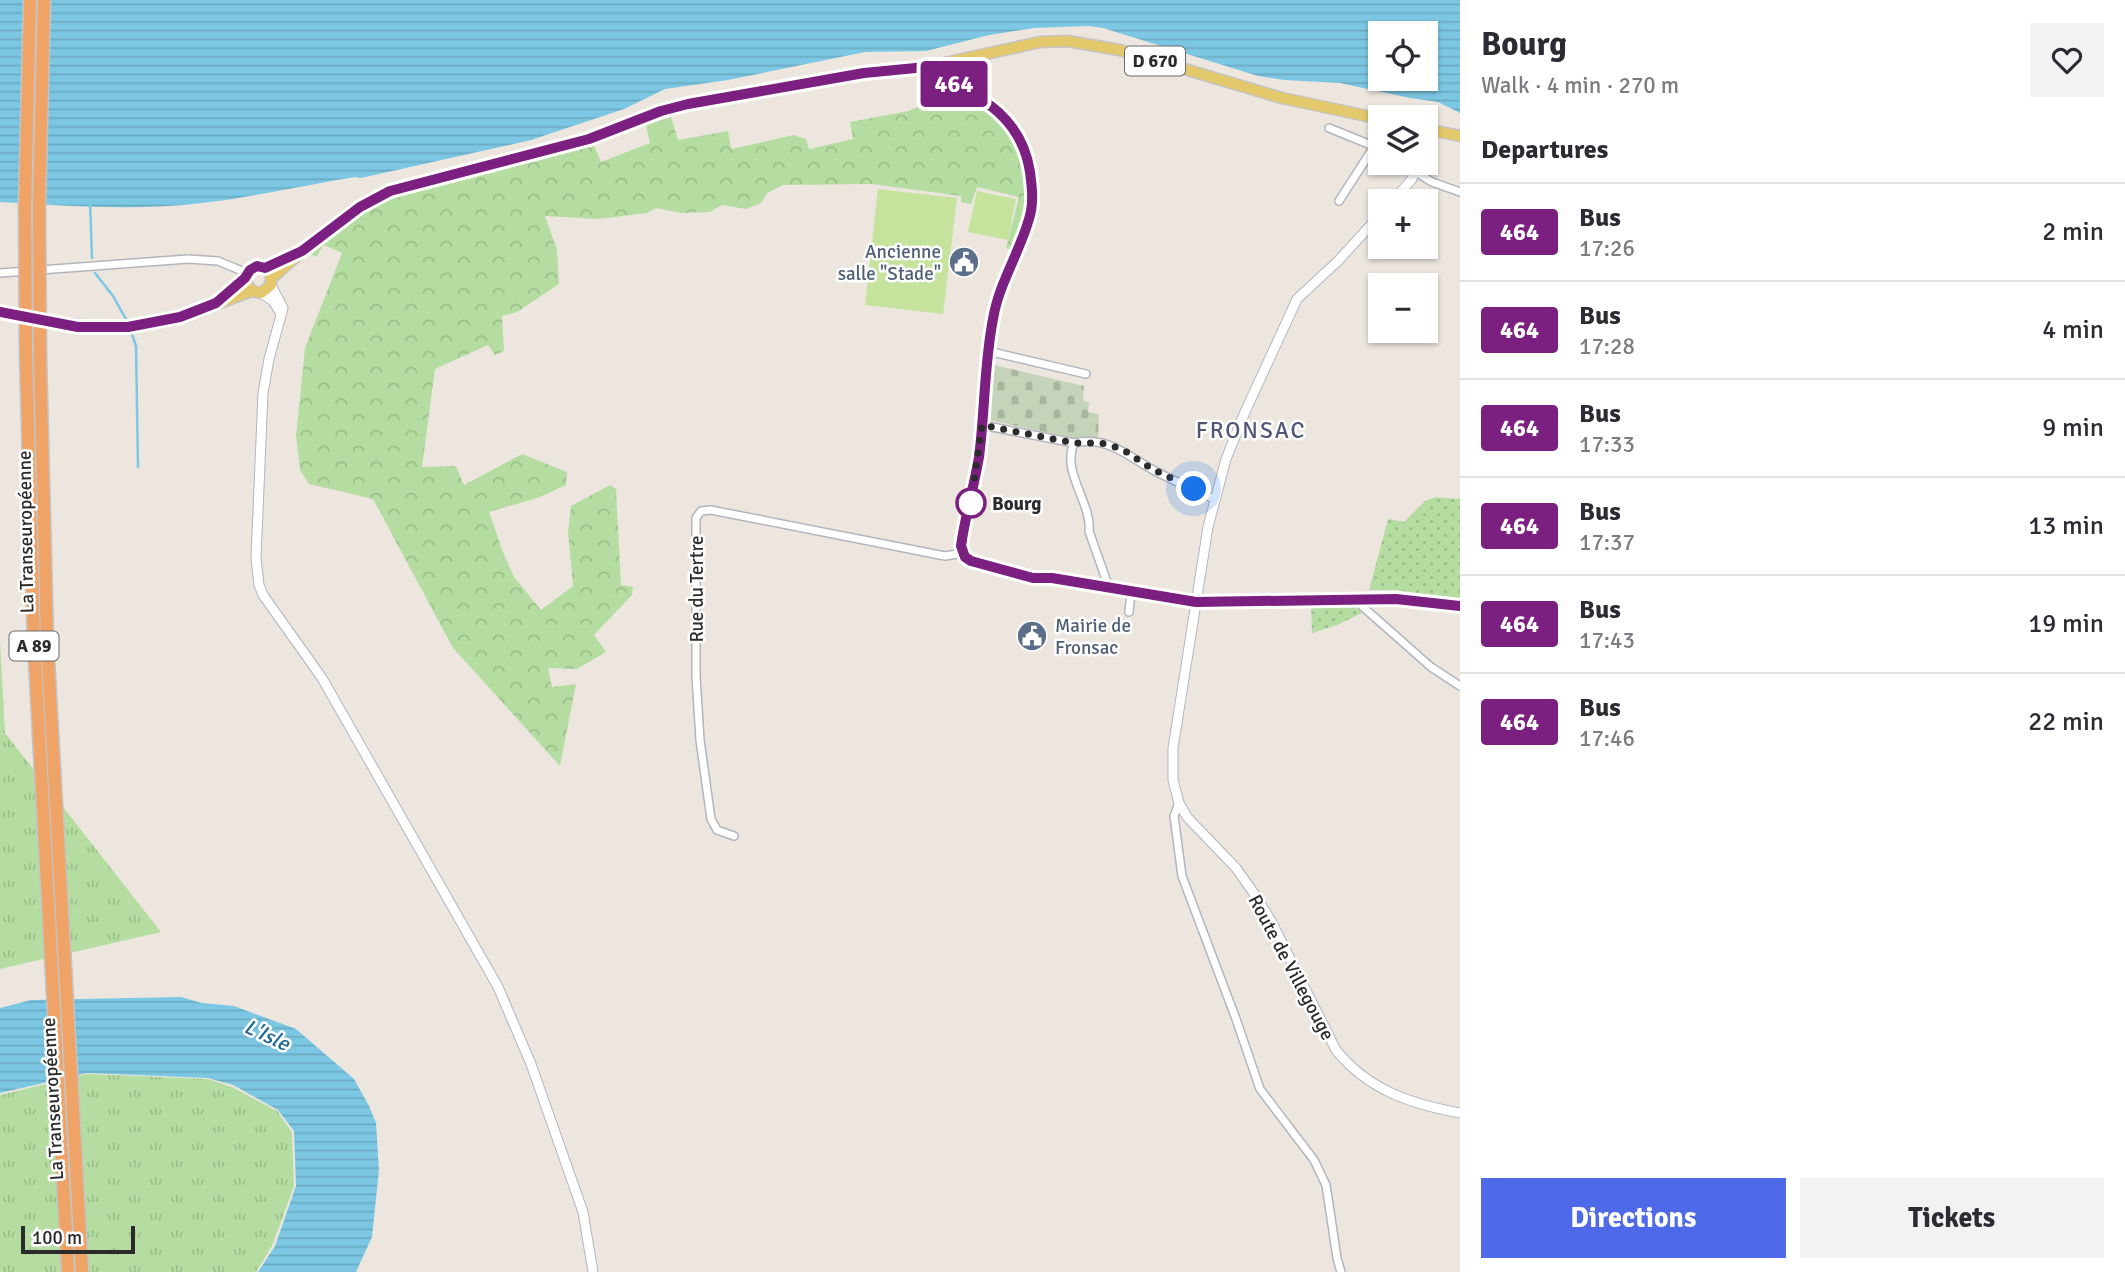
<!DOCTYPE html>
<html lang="en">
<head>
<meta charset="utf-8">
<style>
	:root { --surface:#fff; --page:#f2f2f3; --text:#2b2b33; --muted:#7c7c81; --line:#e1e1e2; --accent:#4f6ae9 }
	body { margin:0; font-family:Signika,sans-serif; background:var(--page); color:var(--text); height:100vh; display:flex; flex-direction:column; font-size:26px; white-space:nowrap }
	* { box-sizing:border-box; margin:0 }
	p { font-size:23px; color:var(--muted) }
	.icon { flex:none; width:38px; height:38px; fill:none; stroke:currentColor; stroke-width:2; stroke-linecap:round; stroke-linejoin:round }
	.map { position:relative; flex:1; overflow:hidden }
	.side { display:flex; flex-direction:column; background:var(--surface); width:665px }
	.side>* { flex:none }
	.badge { padding:0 14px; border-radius:5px; font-size:24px; line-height:46px }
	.buttons { position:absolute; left:1368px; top:21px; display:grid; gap:14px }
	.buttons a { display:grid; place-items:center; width:70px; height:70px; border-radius:0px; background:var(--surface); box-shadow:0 2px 5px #0004; font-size:35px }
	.scale { position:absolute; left:21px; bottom:18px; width:114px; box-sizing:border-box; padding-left:7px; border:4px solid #2b2b2b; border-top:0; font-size:19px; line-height:24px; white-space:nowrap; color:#2b2b2b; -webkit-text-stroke:5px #fff; paint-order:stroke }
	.you { position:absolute; width:35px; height:35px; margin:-18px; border:5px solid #fff; border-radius:50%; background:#1a73e8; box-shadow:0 0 0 10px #1a73e833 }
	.map>.badge { position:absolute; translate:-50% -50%; box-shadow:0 0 0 4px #fff }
	h2 { padding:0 21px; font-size:26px; line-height:63px }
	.round { display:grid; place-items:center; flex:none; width:74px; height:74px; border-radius:0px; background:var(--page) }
	.head { display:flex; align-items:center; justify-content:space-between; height:119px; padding:0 21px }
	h1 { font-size:33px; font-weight:800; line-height:52px }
	.button { display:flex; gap:14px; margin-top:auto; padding:14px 21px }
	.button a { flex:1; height:80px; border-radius:0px; background:var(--accent); color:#fff; font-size:28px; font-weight:800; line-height:80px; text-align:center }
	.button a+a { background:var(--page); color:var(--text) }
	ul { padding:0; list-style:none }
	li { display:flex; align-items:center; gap:21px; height:98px; padding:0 21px; border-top:2px solid var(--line) }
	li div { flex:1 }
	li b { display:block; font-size:26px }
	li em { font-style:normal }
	li .badge { min-width:77px; font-weight:700; text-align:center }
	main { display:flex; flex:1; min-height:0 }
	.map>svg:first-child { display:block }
</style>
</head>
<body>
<main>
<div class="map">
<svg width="1460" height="1272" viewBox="0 0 1460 1272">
	<defs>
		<pattern id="grass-tufts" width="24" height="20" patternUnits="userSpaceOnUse" patternTransform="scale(1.75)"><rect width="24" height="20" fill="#b5dda1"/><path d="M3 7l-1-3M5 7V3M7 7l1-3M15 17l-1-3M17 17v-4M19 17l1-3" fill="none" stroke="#9cbe8b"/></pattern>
		<pattern id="forest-crowns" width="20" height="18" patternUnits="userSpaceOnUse" patternTransform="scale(1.75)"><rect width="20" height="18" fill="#b5dda1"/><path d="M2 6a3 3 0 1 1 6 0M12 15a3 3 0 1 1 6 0" fill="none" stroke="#9cbe8b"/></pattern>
		<pattern id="cemetery-stones" width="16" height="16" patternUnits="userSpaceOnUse" patternTransform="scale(1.75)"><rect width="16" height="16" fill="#c5d4b8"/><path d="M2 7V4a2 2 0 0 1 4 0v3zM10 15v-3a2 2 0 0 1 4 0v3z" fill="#a9b69e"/></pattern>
		<pattern id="park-dots" width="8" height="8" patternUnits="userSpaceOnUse" patternTransform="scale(1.75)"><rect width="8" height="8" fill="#b5dda1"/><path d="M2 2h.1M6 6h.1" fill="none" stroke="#9cbe8b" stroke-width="1.8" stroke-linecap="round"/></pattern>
		<pattern id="water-rules" width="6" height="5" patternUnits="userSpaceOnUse" patternTransform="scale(1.75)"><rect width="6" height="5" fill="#7cc7e3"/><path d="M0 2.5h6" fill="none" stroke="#6babc3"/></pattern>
	</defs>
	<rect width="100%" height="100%" fill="#ece6df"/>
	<path fill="url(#grass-tufts)" d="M5,733L161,932L0,969V734Z
		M87,1074L208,1079L232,1087L277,1111L292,1132L294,1186L272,1246L256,1272H0V1095Z"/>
	<path fill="url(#forest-crowns)" d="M961,93C1031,130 1042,179 1012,250L1006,248L1019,197L977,187L971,204L961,202V196L872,184L783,185L767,193L761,203L746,209L722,205L710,212L681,213L656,208L647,213L598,219L545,216L557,250L559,284L517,312L502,316L504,351L495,355L488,345L435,369L422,467L456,466L464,485L522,454L567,472L566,485L540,497L489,512L503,552L514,577L541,610L573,586L568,532L571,506L610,485L616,489L621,585L633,587L632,595L594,635L606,652L577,669L548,668L552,687L576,684L560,766L453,648L373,499L309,484L300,470L296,436L305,348L342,253L324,245L316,257L310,253L372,205L399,196L471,178L510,164L593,143L601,162L650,143L646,125L671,117L678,140L728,131L731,149L794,135L806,139L809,149L853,139L850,122L908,111L946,95Z
		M0,641L5,733L0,734Z"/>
	<path fill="url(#cemetery-stones)" d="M994,365L1084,386L1083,401L1089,402L1088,412L1099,414L1098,439L1074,438L989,420Z"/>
	<path fill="url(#park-dots)" d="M1436,497L1458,499L1460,497V598L1393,590H1369L1388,519L1404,522L1425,501Z
		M1353,604L1362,613L1337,625L1312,633L1311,605Z"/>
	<path fill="#c5e39d" d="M878,189L957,198L943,314L865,305Z
		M977,191L1016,199L1008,240L968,232Z"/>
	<path fill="url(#water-rules)" fill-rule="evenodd" d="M0,0H1460V113L1438,102L1410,98L1340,83L1284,80L1258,76L1103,28L1089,26L1034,28L989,35L926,51L865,52L728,80L665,89L624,109L531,140L361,178L355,177C304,185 254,197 202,203C136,211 67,206 0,202ZM1381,33H1426V79H1381Z
		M181,997L202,1003L234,1006L296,1029L354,1079L369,1106L376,1123L379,1170L372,1237L356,1272H258L275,1246L296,1186L294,1131L278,1110L233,1085L208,1078L87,1073L0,1093V1008L31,1000Z"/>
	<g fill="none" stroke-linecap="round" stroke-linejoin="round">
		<path stroke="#7cc7e3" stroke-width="2.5" d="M90,202L92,258
			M95,273L113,296L127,321
			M131,331L136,346L138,467"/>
		<g stroke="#b2b5bd" stroke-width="10">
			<path id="minor" d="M1329,128L1381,149
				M1401,163L1432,182L1460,192
				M1339,201L1375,145
				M0,273L188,259L218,261L247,273
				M988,351L1086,374
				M982,425L1074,443
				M1109,588L1089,531C1092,503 1061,472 1074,443C1109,436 1127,456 1155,471C1174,481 1195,490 1214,499
				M1359,599L1363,607L1431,667L1460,686
				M1129,612L1131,592
				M1179,803L1174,816L1182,876L1236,1019L1260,1089L1314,1160L1326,1185L1337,1258L1341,1272
				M734,836L717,830L711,819L700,740L696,676V518L701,511L711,510L945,556L963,553"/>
		</g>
		<g stroke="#b2b5bd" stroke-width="11">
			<path id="tertiary" d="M926,67L930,71C977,95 1021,113 1030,172C1032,187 1034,204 1029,219C1019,254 999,283 993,319C984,365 985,411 978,457C974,487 965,516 961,546L965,557L971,561L1033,578H1052L1196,602L1396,599L1460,606
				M1426,141L1429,129
				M1393,201L1412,179L1418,163
				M1381,214L1338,261L1297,299L1245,412L1226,459L1208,527L1173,748V780L1179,803L1187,817L1236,868L1253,892L1271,921L1336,1050C1368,1090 1411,1104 1460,1113
				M271,285L283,308L269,359L263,393L256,558L259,585L263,595L322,678L498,987L531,1064L583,1212L593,1272
				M261,293L273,301L281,314"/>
		</g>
		<g stroke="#c4c4c4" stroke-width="13">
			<path id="primary" d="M1426,129L1460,136
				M265,268L271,274V285L261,293L252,291C245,284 242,272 254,267C263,263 256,268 265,267C274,267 285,259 293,255
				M272,278C308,246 346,211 390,191L589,139L661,111L688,104L864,73L926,67L1040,42L1067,41L1120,50L1282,98L1381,119
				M221,299L245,278
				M0,312C61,325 120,335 181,317C205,310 228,299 252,291"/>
		</g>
		<g stroke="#c4c4c4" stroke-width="15">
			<path id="motorway" d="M26,355L34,642L68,1272
				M40,357L47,641L82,1272"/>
		</g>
		<use href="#minor" stroke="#fff" stroke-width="7"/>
		<use href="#tertiary" stroke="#fff" stroke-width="9"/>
		<use href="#primary" stroke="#e3c96c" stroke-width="10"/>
		<use href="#motorway" stroke="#efa367" stroke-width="12"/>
		<g stroke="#c4c4c4" stroke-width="15" stroke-linecap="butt">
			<path id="motorway-bridge" d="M26,355L25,207L30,0
				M40,357L39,207L44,0"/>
		</g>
		<use href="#motorway-bridge" stroke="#efa367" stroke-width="12"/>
	</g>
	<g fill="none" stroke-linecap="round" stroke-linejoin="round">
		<g stroke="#fff" stroke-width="16">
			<path id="line" d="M0,312L78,327H128L180,317L216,303L245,278L250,270L257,266L265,268L302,251L360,207L390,191L589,139L661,111L688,104L864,73L926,67L930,71C976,95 1021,113 1030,172C1032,187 1034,204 1029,219C1019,254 999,283 993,319C984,365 985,411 979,457C974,487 965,516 961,546L965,557L971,561L1033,578H1052L1196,602L1396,599L1460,606"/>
		</g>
		<use href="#line" stroke="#7b2080" stroke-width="10"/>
		<path stroke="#2b2b2b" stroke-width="7" stroke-dasharray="0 12.6" d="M971,503L982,425L1074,443H1101L1122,449L1152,469L1194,489"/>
	</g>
	<defs>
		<g id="civic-disc" transform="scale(1.575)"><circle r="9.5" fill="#5c6f8a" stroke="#fff"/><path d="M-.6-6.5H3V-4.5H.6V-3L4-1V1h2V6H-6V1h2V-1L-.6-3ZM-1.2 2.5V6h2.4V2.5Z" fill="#fff"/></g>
	</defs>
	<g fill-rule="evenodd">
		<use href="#civic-disc" x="964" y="262"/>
		<use href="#civic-disc" x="1032" y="636"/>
	</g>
	<circle fill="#fff" stroke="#7b2080" stroke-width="3.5" cx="971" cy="503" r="14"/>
	<g text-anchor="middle" stroke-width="5" stroke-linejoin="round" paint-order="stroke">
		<g fill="#fff" stroke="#6b6b6b" stroke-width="2">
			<rect x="1125" y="46.5" width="60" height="29" rx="5"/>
			<rect x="9.5" y="631.5" width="49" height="29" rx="5"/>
		</g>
		<g font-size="18" font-weight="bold" fill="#2b2b2b">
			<text x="1155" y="67">D 670</text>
			<text x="34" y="652">A 89</text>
		</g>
		<g font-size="19" fill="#4e5e75" stroke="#fff" text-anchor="end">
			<text x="941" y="258">Ancienne<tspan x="941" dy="22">salle "Stade"</tspan></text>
			<text x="1055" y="632" text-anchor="start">Mairie de<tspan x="1055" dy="22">Fronsac</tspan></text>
		</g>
		<g font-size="19" font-weight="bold" fill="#2b2b2b" stroke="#fff" text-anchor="start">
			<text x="992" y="510">Bourg</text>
		</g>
		<g font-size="19" fill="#2b2b2b" stroke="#fff">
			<text transform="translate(25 532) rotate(-91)" y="7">La Transeuropéenne</text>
			<text transform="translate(696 589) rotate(-90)" y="7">Rue du Tertre</text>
			<text transform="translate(1292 967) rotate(62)" y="7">Route de Villegouge</text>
			<text transform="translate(52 1099) rotate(-93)" y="7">La Transeuropéenne</text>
		</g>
		<g font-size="21" font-style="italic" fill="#1a6690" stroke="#fff">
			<text transform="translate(267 1035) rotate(25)" y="7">L'Isle</text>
		</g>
		<g font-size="23" letter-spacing="2" fill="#505678" stroke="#fff">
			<text x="1251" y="438">FRONSAC</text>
		</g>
	</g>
</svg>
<div class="buttons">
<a><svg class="icon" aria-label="locate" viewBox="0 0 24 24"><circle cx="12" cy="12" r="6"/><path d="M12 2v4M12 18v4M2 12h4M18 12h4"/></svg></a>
<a><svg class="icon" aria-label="layers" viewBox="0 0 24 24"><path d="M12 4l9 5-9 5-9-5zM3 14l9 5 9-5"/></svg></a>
<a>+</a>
<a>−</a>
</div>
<div class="scale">100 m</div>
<div class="you" style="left:1194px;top:489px"></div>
<b class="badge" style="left:954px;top:84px;background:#7b2080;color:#fff">464</b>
</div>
<section class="side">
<div class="head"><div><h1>Bourg</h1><p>Walk · 4 min · 270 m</p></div><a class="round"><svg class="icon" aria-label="heart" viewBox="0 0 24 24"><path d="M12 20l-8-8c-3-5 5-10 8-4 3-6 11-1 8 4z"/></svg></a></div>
<h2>Departures</h2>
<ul>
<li><span class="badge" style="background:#7b2080;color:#fff">464</span><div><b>Bus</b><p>17:26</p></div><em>2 min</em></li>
<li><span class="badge" style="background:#7b2080;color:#fff">464</span><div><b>Bus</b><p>17:28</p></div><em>4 min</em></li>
<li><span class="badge" style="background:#7b2080;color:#fff">464</span><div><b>Bus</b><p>17:33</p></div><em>9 min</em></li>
<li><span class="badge" style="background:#7b2080;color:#fff">464</span><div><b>Bus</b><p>17:37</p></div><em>13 min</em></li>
<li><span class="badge" style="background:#7b2080;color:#fff">464</span><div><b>Bus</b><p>17:43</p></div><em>19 min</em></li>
<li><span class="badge" style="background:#7b2080;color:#fff">464</span><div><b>Bus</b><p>17:46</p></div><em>22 min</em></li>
</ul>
<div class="button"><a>Directions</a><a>Tickets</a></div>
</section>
</main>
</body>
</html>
